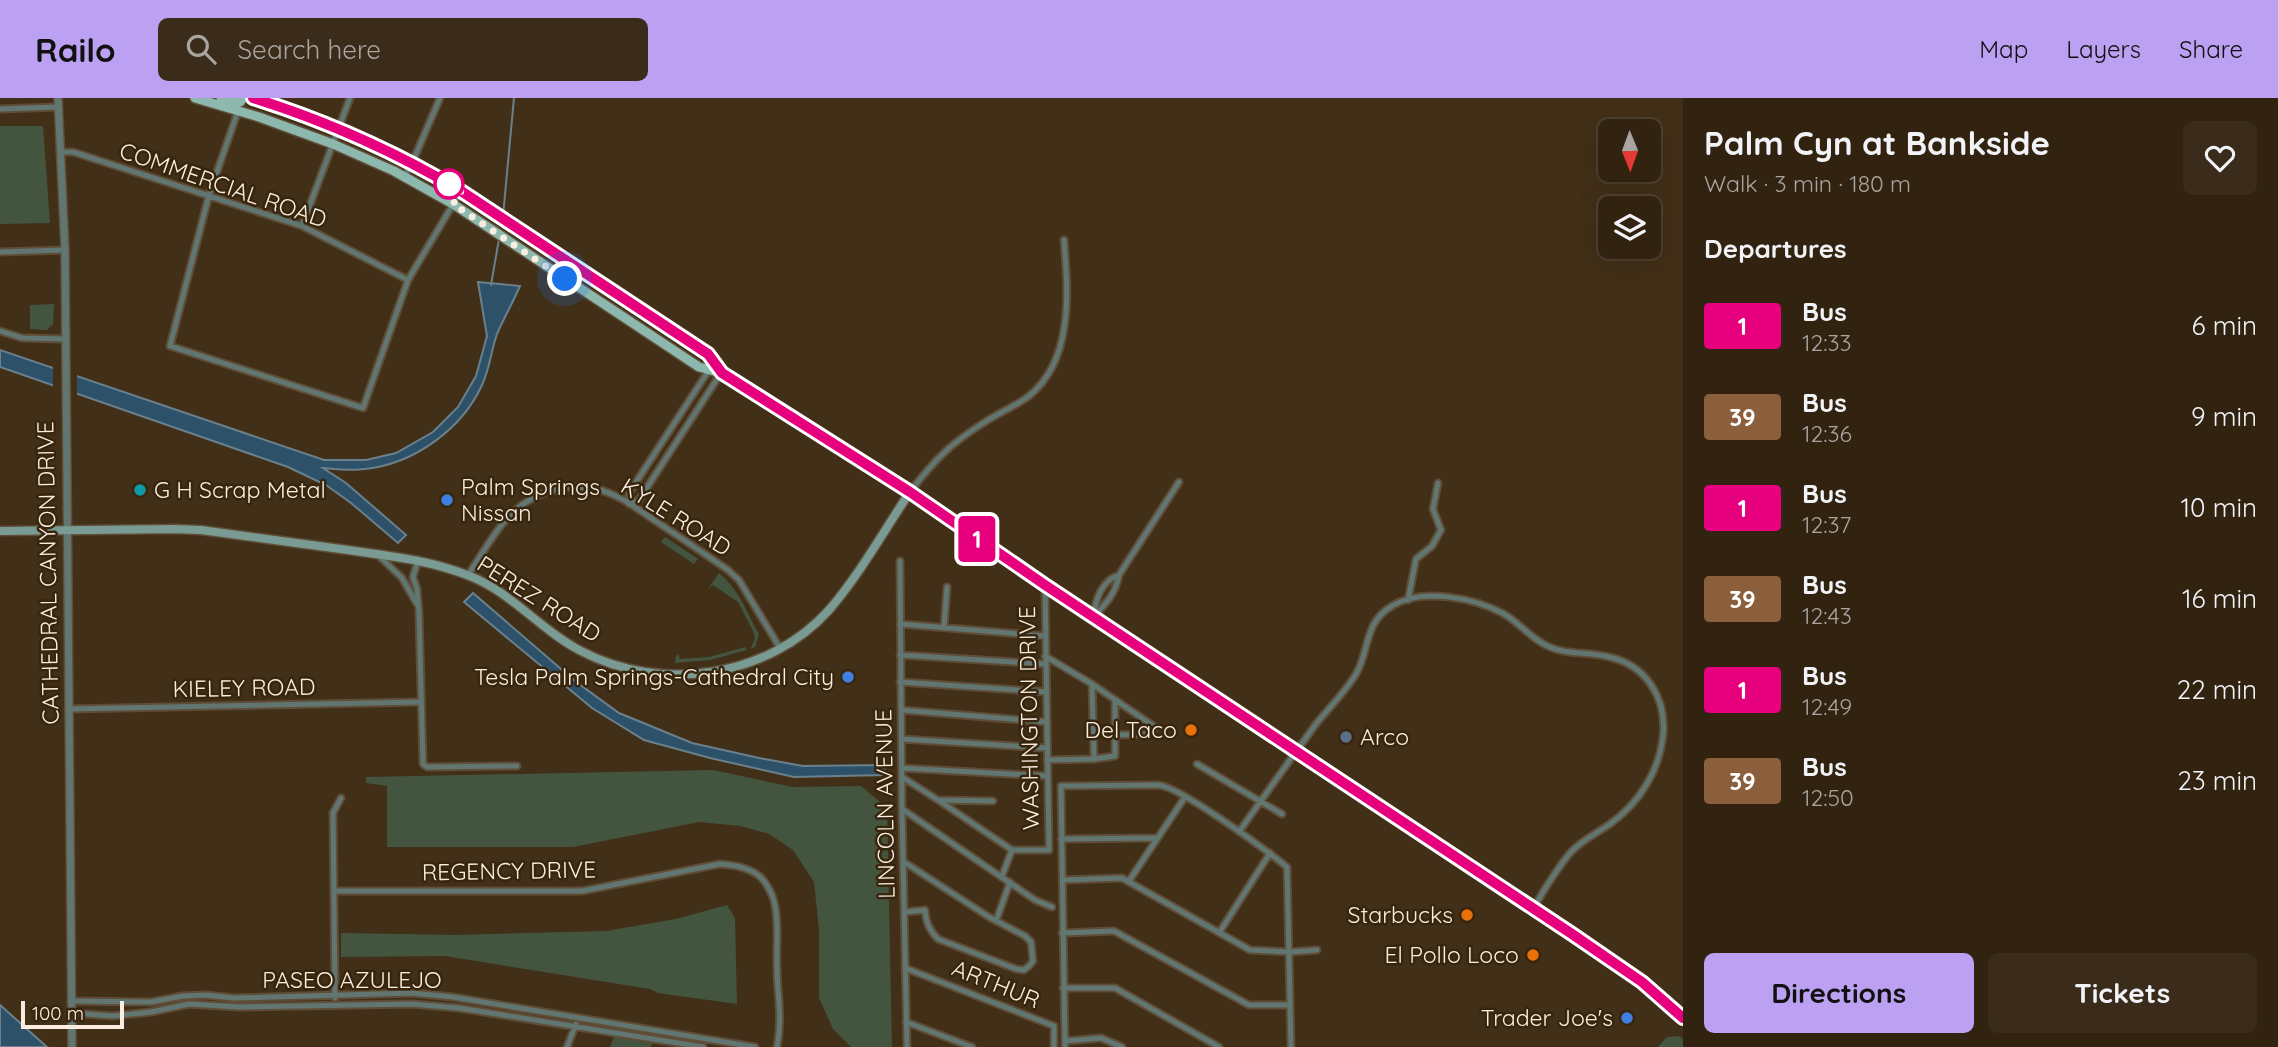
<!DOCTYPE html>
<html lang="en">
<head>
<meta charset="utf-8">
<style>
	:root { --surface:#322311; --page:#3a2b1a; --text:#f1f3f6; --muted:#a8a49f; --line:#4d4031; --accent:#bca0f2 }
	body { margin:0; font-family:Quicksand,sans-serif; background:var(--page); color:var(--text); height:100vh; display:flex; flex-direction:column; font-size:26px; white-space:nowrap }
	* { box-sizing:border-box; margin:0 }
	p { font-size:23px; color:var(--muted) }
	.icon { flex:none; width:38px; height:38px; fill:none; stroke:currentColor; stroke-width:2; stroke-linecap:round; stroke-linejoin:round }
	.map { position:relative; flex:1; overflow:hidden }
	.details { display:flex; flex-direction:column; background:var(--surface); width:595px }
	.details>* { flex:none }
	.badge { padding:0 14px; border-radius:5px; font-size:24px; line-height:46px }
	.needle { width:46px; rotate:179deg }
	.buttons { position:absolute; left:1598px; top:21px; display:grid; gap:14px }
	.buttons a { display:grid; place-items:center; width:63px; height:63px; border-radius:10px; background:var(--surface); box-shadow:0 7px 28px #0002,0 0 0 2px var(--line); font-size:35px }
	.scale { position:absolute; left:21px; bottom:18px; width:103px; box-sizing:border-box; padding-left:7px; border:4px solid #f9eddf; border-top:0; font-size:19px; line-height:24px; white-space:nowrap; color:#f9eddf; -webkit-text-stroke:5px #38250d; paint-order:stroke }
	.you { position:absolute; width:35px; height:35px; margin:-18px; border:5px solid #fff; border-radius:50%; background:#1a73e8; box-shadow:0 0 0 10px #1a73e833 }
	.map>.badge { position:absolute; translate:-50% -50%; box-shadow:0 0 0 4px #fff }
	h2 { padding:0 21px; font-size:26px; line-height:63px }
	.round { display:grid; place-items:center; flex:none; width:74px; height:74px; border-radius:10px; background:var(--page) }
	.headline { display:flex; align-items:center; justify-content:space-between; height:119px; padding:0 21px }
	h1 { font-size:33px; font-weight:800; line-height:52px }
	.button { display:flex; gap:14px; margin-top:auto; padding:14px 21px }
	.button a { flex:1; height:80px; border-radius:10px; background:var(--accent); color:#111; font-size:28px; font-weight:800; line-height:80px; text-align:center }
	.button a+a { background:var(--page); color:var(--text) }
	ul { padding:0; list-style:none }
	li { display:flex; align-items:center; gap:21px; height:91px; padding:0 21px }
	li div { flex:1 }
	li b { display:block; font-size:26px }
	li em { font-style:normal }
	li .badge { min-width:77px; font-weight:700; text-align:center }
	header { display:flex; align-items:center; gap:42px; box-sizing:border-box; height:98px; padding:0 35px; background:var(--accent); color:#111 }
	header strong { font-size:33px }
	nav { display:flex; gap:38px; margin-inline-start:auto; font-size:24px }
	.search { width:490px; height:63px; background:var(--page); display:flex; align-items:center; gap:18px; box-sizing:border-box; padding:0 24px; border-radius:10px; color:var(--muted); font-size:26px }
	main { display:flex; flex:1; min-height:0 }
	.map>svg:first-child { display:block }
</style>
</head>
<body>
<header>
<strong>Railo</strong>
<div class="search"><svg class="icon" aria-label="search" viewBox="0 0 24 24"><circle cx="10" cy="10" r="6"/><path d="M15 15l6 6"/></svg>Search here</div>
<nav><a>Map</a><a>Layers</a><a>Share</a></nav>
</header>
<main>
<div class="map">
<svg width="1683" height="949" viewBox="0 0 1683 949">
	<rect width="100%" height="100%" fill="#422f17"/>
	<path fill="#43553f" d="M0,28H43L50,125L0,126Z
		M54,206L53,226L47,232L30,231V207Z
		M665,439L698,461L694,466L661,444Z
		M719,475C741,494 745,512 759,536L755,549L750,551L755,541L754,535L738,504L713,487L708,491Z
		M745,549L747,552L710,562L675,565L676,558L678,556L680,561L709,559Z
		M713,672L793,689L861,688L887,710L892,949H851L833,931L819,900V832L814,784L793,752L769,736L740,728L699,724L573,749H387V688L366,685V679Z
		M727,807L735,820L737,906L658,895L650,891L445,858L341,859V835L456,837L606,833L676,821Z
		M1679,938L1683,941V949H1658L1667,939Z
		M614,939L652,945L651,949H610Z"/>
	<path fill="#2c5169" stroke="#6a808c" stroke-width="2" d="M478,184L520,188C513,204 504,220 497,236C491,253 490,270 482,287C462,331 414,366 365,371C351,373 337,371 323,370L346,385L406,437L398,445L351,405L326,387L288,369L0,269V252L324,362H366L396,355L433,334L458,309L476,278L487,238Z
		M473,495L575,583L619,615L692,645L759,660L803,668L884,667L885,677L794,679L710,660L644,642L592,610L464,504Z
		M0,907L47,949H0Z"/>
	<path fill="#422f17" d="M53,267L77,275V298L53,290Z"/>
	<g fill="none" stroke-linecap="round" stroke-linejoin="round">
		<path stroke="#6a808c" stroke-width="2" d="M503,118L514,0
			M491,187L499,141"/>
		<g stroke="#5f4d37" stroke-width="9">
			<path id="minor" d="M0,11L58,9
				M238,13L209,97L170,248L363,310L408,182L461,93
				M60,54H73L302,128L408,182
				M404,79L412,65L440,0
				M302,128L350,0
				M0,154L65,152
				M0,233L22,240L66,241
				M709,272L629,395V406L639,402L721,275
				M910,394C936,360 951,345 988,322C1001,314 1017,307 1029,298C1074,262 1068,192 1064,142
				M378,457L402,480L417,506
				M418,462L413,479L417,491L419,515L423,666L427,669L517,668
				M900,463L902,711L907,949
				M468,477C482,457 494,433 511,416C534,394 565,385 596,391C617,395 639,412 657,424C681,440 705,456 728,472L739,482L780,550
				M1408,502L1416,461L1432,448L1441,432L1433,411L1438,385
				M1093,519C1106,506 1116,495 1119,477L1179,384
				M1093,519C1096,501 1101,483 1119,477
				M900,526L1044,538
				M944,529L947,489
				M900,557L1045,566
				M1045,558L1092,586L1155,629L1151,636L1115,637
				M900,584L1047,594
				M68,611L420,604
				M901,612L1047,624
				M902,641L1046,650
				M1094,661L1115,658V602
				M1047,662L1094,661L1092,586
				M1197,666L1282,716
				M902,670L1047,678
				M902,679L938,702L993,703
				M938,702L1012,752H1049L1045,487
				M902,711L1035,802L1052,809
				M1239,734C1264,698 1290,662 1316,626C1328,611 1346,593 1356,576C1370,553 1363,525 1392,508C1421,489 1475,500 1504,516C1518,524 1528,537 1542,545C1563,558 1586,553 1609,559C1646,567 1667,600 1663,638C1659,674 1639,705 1610,726C1597,735 1582,742 1571,754C1557,770 1544,792 1533,811
				M1061,741L1156,740
				M904,764L989,819L1025,838L1031,844L1033,863L1029,868L1024,872L1016,871L938,841C929,832 926,824 925,812L905,814
				M1002,778L1012,752
				M1062,782L1122,780L1250,852L1290,854L1317,852
				M1129,783L1185,699
				M334,793H582L720,766C736,767 754,770 764,783C769,790 774,800 775,808C779,827 776,849 777,868C777,899 783,917 777,949
				M996,823L1010,784
				M1062,835L1114,833L1249,907H1290
				M1219,835L1270,755
				M905,870L1054,928V949
				M1063,890H1115L1219,949
				M335,900L333,715L341,700
				M71,903L151,904L183,898L206,897L234,900L412,895L453,899L755,949
				M72,915L113,918L151,914L189,906L239,909L412,906L459,910L703,949
				M906,924L972,949
				M1065,943L1101,940L1122,949
				M567,949L576,926
				M1065,949L1061,688L1158,687C1179,688 1266,752 1287,769L1291,949"/>
		</g>
		<g stroke="#5f4d37" stroke-width="10">
			<path id="tertiary" d="M58,0L65,152L72,949"/>
		</g>
		<g stroke="#5f4d37" stroke-width="11">
			<path id="secondary" d="M0,433L173,431L201,432C250,439 299,445 348,452C389,458 429,462 467,477C511,493 540,532 581,553C661,595 768,580 829,512C858,479 885,431 910,394"/>
		</g>
		<g stroke="#5f4d37" stroke-width="12">
			<path id="primary" d="M195,0L259,19L333,46L394,73L453,106L699,269L721,275L910,394L1045,487L1572,836L1642,884L1683,920
				M221,0L240,4L243,0
				M253,0L338,31L422,69L707,256L721,275"/>
		</g>
		<use href="#minor" stroke="#617671" stroke-width="5"/>
		<use href="#tertiary" stroke="#617671" stroke-width="7"/>
		<use href="#secondary" stroke="#7a9b93" stroke-width="8"/>
		<use href="#primary" stroke="#8db8ad" stroke-width="9"/>
	</g>
	<g fill="none" stroke-linecap="round" stroke-linejoin="round">
		<g stroke="#fff" stroke-width="16">
			<path id="line" d="M253,0C326,23 396,54 461,93L708,256L722,275L910,394L1045,487L1572,836L1642,884L1683,920"/>
		</g>
		<use href="#line" stroke="#e6007e" stroke-width="10"/>
		<path stroke="#f9eddf" stroke-width="7" stroke-dasharray="0 12.6" d="M449,86L439,80L461,93L453,106L565,181"/>
	</g>
	<circle fill="#fff" stroke="#e6007e" stroke-width="3.5" cx="449" cy="86" r="14"/>
	<circle fill="#0f9aa8" stroke="#38250d" stroke-width="2.5" cx="140" cy="392" r="7"/>
	<g fill="#3f7fe0" stroke="#38250d" stroke-width="2.5">
		<circle cx="447" cy="402" r="7"/>
		<circle cx="848" cy="579" r="7"/>
		<circle cx="1627" cy="920" r="7"/>
	</g>
	<g fill="#e8710a" stroke="#38250d" stroke-width="2.5">
		<circle cx="1191" cy="632" r="7"/>
		<circle cx="1467" cy="817" r="7"/>
		<circle cx="1533" cy="857" r="7"/>
	</g>
	<circle fill="#5c6f8a" stroke="#38250d" stroke-width="2.5" cx="1346" cy="639" r="7"/>
	<g text-anchor="middle" stroke-width="5" stroke-linejoin="round" paint-order="stroke">
		<g font-size="23" fill="#f9eddf" stroke="#38250d">
			<text transform="translate(223 87) rotate(19)" y="8">COMMERCIAL ROAD</text>
			<text transform="translate(676 419) rotate(32)" y="8">KYLE ROAD</text>
			<text transform="translate(48 475) rotate(-91)" y="8">CATHEDRAL CANYON DRIVE</text>
			<text transform="translate(539 501) rotate(32)" y="8">PEREZ ROAD</text>
			<text transform="translate(244 590) rotate(-1)" y="8">KIELEY ROAD</text>
			<text transform="translate(1029 620) rotate(-91)" y="8">WASHINGTON DRIVE</text>
			<text transform="translate(885 706) rotate(-91)" y="8">LINCOLN AVENUE</text>
			<text transform="translate(509 773) rotate(-1)" y="8">REGENCY DRIVE</text>
			<text x="352" y="890">PASEO AZULEJO</text>
			<text transform="translate(996 886) rotate(22)" y="8">ARTHUR</text>
		</g>
		<g font-size="23" fill="#f9eddf" stroke="#38250d" text-anchor="end">
			<text x="461" y="397" text-anchor="start">Palm Springs<tspan x="461" dy="26">Nissan</tspan></text>
			<text x="154" y="400" text-anchor="start">G H Scrap Metal</text>
			<text x="834" y="587">Tesla Palm Springs-Cathedral City</text>
			<text x="1177" y="640">Del Taco</text>
			<text x="1360" y="647" text-anchor="start">Arco</text>
			<text x="1453" y="825">Starbucks</text>
			<text x="1519" y="865">El Pollo Loco</text>
			<text x="1613" y="928">Trader Joe's</text>
		</g>
	</g>
</svg>
<div class="buttons">
<a><svg class="needle" viewBox="-14 -14 28 28"><path d="M0-13l5 13h-10z" fill="#e53935"/><path d="M0 13l5-13h-10z" fill="#a8a49f"/></svg></a>
<a><svg class="icon" aria-label="layers" viewBox="0 0 24 24"><path d="M12 4l9 5-9 5-9-5zM3 14l9 5 9-5"/></svg></a>
</div>
<div class="scale">100 m</div>
<div class="you" style="left:565px;top:181px"></div>
<b class="badge" style="left:977px;top:441px;background:#e6007e;color:#fff">1</b>
</div>
<section class="details">
<div class="headline"><div><h1>Palm Cyn at Bankside</h1><p>Walk · 3 min · 180 m</p></div><a class="round"><svg class="icon" aria-label="heart" viewBox="0 0 24 24"><path d="M12 20l-8-8c-3-5 5-10 8-4 3-6 11-1 8 4z"/></svg></a></div>
<h2>Departures</h2>
<ul>
<li><span class="badge" style="background:#e6007e;color:#fff">1</span><div><b>Bus</b><p>12:33</p></div><em>6 min</em></li>
<li><span class="badge" style="background:#8b5e3c;color:#fff">39</span><div><b>Bus</b><p>12:36</p></div><em>9 min</em></li>
<li><span class="badge" style="background:#e6007e;color:#fff">1</span><div><b>Bus</b><p>12:37</p></div><em>10 min</em></li>
<li><span class="badge" style="background:#8b5e3c;color:#fff">39</span><div><b>Bus</b><p>12:43</p></div><em>16 min</em></li>
<li><span class="badge" style="background:#e6007e;color:#fff">1</span><div><b>Bus</b><p>12:49</p></div><em>22 min</em></li>
<li><span class="badge" style="background:#8b5e3c;color:#fff">39</span><div><b>Bus</b><p>12:50</p></div><em>23 min</em></li>
</ul>
<div class="button"><a>Directions</a><a>Tickets</a></div>
</section>
</main>
</body>
</html>
